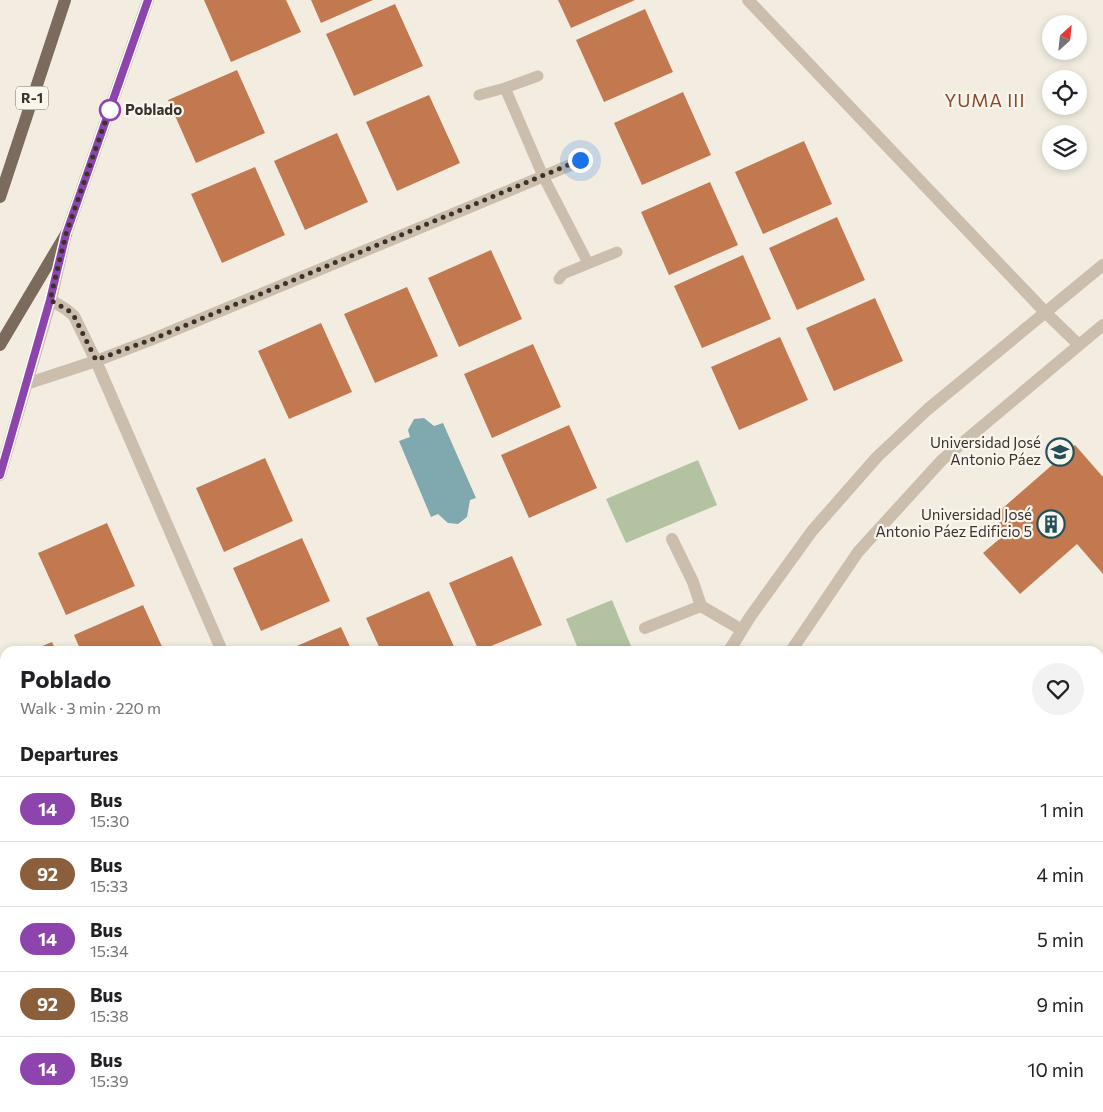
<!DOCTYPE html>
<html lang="en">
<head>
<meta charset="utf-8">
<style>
	:root { --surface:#fff; --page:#f2f2f2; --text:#202124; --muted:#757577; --line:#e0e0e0 }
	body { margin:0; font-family:Commissioner,sans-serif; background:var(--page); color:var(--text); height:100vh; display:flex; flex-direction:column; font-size:19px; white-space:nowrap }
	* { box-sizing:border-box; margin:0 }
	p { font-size:16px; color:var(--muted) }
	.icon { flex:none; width:28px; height:28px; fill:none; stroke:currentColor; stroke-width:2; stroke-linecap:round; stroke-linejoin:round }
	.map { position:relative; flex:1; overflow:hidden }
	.details { position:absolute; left:0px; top:646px; width:1104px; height:466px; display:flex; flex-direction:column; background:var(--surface); border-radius:15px 15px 0 0; box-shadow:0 2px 8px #0003 }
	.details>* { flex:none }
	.badge { padding:0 10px; border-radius:16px; font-size:18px; line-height:32px }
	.needle { width:32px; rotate:27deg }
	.buttons { position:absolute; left:1042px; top:15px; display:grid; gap:10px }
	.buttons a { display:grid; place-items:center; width:45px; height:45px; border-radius:50%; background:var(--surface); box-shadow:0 2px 8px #0003; font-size:25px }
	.you { position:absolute; width:25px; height:25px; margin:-12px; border:4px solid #fff; border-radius:50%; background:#1a73e8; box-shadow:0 0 0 8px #1a73e833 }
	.map>.badge { position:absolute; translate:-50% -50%; box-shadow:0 0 0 2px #fff }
	h2 { padding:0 20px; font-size:19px; line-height:45px }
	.round { display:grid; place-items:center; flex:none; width:52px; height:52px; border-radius:26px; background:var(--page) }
	.overview { display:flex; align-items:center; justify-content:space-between; height:85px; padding:0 20px }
	h1 { font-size:24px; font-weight:700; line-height:38px }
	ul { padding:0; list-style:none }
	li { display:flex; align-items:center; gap:15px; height:65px; padding:0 20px; border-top:1px solid var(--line) }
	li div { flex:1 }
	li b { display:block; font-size:19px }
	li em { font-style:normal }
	li .badge { min-width:55px; font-weight:700; text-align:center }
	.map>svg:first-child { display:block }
</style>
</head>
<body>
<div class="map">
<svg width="1103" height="1112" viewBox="0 0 1103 1112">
	<rect width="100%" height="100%" fill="#f3ede1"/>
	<path fill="#b3c2a1" d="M698,460L717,505L626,543L606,499Z
		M612,600L633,651H579L566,619Z"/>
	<path fill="#80a8af" d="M424,418L434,426L443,423L476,498L470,500L467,517L458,524L448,523L438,514L431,517L399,441L410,437L408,430L414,419Z"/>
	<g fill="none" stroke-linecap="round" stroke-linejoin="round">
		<path stroke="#80a8af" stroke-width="7" d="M1099,749L1103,743
			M922,1108V1112"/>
	</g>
	<path fill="#c27950" d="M204,0H286L301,32L231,62Z
		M311,0H373L321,23Z
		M558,0H635L571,28Z
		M395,4L423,66L354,96L326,34Z
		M645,9L673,72L604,102L576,40Z
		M237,70L265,133L196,163L168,100Z
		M683,92L711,155L642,185L614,123Z
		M429,95L460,163L397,191L366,122Z
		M337,133L368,202L305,230L274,161Z
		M804,141L832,204L763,234L735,172Z
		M255,167L285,235L222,263L191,194Z
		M710,182L738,245L669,275L641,212Z
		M837,217L865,280L797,310L769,248Z
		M491,250L522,319L459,347L428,278Z
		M743,255L771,319L702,348L674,286Z
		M407,287L438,356L375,383L344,314Z
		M875,298L903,361L834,391L806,328Z
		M321,323L352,392L289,419L258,351Z
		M780,337L808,400L739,430L711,367Z
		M533,344L561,407L492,438L464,374Z
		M569,425L597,488L529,518L501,455Z
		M1075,445L1103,477V574L1077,544L1020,594L983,553L1004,535L996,514Z
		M265,458L293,521L224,552L196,488Z
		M107,523L135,586L66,615L38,553Z
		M302,538L330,601L261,631L233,568Z
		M512,556L542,625L479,651L449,583Z
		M429,591L456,651H381L366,618Z
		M143,605L164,651H81L74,635Z
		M341,627L352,651H285Z
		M52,642L56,651H30Z
		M5,662V722L0,711V665Z
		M5,769V851L0,853V771Z
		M5,1017V1044L0,1033V1019Z
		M124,1108H199L201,1112H126Z
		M318,1108H393L395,1112H320Z
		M411,1108H486L487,1111L413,1112Z"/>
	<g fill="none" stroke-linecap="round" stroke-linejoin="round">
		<path stroke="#cbbead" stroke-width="11" d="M505,88L543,176L588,263
			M479,95L505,88L538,76
			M559,279L563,274L617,252"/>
		<path stroke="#cbbead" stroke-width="12" d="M748,0L1046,313L1079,345
			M51,300L67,310L74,316L96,361L222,651
			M26,384L96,361L153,339L580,161
			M0,475L51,300L66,234L148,0
			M672,539L693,582L701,606L742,630
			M645,628L701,606
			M729,651L750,617L812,531L877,457L928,409L1103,265
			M791,651L858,552L942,460L1103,325
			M550,1112L551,1108
			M601,1112L602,1108"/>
		<path stroke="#7b6b5d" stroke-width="12" d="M0,197L65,0
			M0,345L66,234"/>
	</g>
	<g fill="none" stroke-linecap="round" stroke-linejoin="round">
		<g stroke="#fff" stroke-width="11">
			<path id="line" d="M0,475L50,300L66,234L148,0"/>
		</g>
		<use href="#line" stroke="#8e44ad" stroke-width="8"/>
		<path stroke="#3a322b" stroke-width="5" stroke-dasharray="0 9" d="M110,110V108L66,234L50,300L68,310L74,316L96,360L153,339L580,160"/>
	</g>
	<defs>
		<g id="university-ring" transform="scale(1.4375)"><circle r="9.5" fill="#faf6ee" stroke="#21505a" stroke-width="1.5"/><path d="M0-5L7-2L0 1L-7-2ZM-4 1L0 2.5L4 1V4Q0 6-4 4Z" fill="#21505a"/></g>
		<g id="building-ring" transform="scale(1.4375)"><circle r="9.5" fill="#faf6ee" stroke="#21505a" stroke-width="1.5"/><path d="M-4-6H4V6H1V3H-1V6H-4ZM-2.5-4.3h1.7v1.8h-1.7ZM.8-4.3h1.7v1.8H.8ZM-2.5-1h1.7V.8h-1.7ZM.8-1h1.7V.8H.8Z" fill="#21505a"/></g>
	</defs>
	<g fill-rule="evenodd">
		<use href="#university-ring" x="1060" y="452"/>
		<use href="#building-ring" x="1051" y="524"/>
	</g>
	<circle fill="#fff" stroke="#8e44ad" stroke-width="2.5" cx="110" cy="110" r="10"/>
	<g text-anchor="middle" stroke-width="4.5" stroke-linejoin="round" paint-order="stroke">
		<rect fill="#faf6ee" stroke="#746d66" stroke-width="1" x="16" y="86.5" width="32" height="23" rx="4"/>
		<g font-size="14" font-weight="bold" fill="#3a322b">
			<text x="32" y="103">R-1</text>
		</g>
		<g font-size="15" font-weight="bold" fill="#3a322b" stroke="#faf6ee" text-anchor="start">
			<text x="125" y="115">Poblado</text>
		</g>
		<g font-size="15" fill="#3a322b" stroke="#faf6ee" text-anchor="end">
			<text x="1041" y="448">Universidad José<tspan x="1041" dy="17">Antonio Páez</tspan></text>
			<text x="1032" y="520">Universidad José<tspan x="1032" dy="17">Antonio Páez Edificio 5</tspan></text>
		</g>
		<g font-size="18" letter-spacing="1" fill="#874926" stroke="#faf6ee">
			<text x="985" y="107">YUMA III</text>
		</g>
	</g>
</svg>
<div class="buttons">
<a><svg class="needle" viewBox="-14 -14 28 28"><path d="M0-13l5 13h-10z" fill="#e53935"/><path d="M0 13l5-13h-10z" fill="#757577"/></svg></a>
<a><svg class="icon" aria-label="locate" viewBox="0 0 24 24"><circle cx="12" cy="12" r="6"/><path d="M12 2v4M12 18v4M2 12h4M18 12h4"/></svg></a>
<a><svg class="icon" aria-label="layers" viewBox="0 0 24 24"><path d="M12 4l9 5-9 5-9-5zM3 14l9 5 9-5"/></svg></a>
</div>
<div class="you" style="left:580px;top:160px"></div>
<section class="details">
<div class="overview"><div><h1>Poblado</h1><p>Walk · 3 min · 220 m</p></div><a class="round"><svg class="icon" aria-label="heart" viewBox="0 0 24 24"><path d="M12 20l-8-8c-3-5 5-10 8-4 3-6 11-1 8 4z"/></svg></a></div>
<h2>Departures</h2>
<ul>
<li><span class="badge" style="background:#8e44ad;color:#fff">14</span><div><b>Bus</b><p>15:30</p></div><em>1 min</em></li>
<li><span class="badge" style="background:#8b5e3c;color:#fff">92</span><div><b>Bus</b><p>15:33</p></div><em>4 min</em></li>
<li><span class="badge" style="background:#8e44ad;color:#fff">14</span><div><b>Bus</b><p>15:34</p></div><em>5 min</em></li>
<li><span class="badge" style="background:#8b5e3c;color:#fff">92</span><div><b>Bus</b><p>15:38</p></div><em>9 min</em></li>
<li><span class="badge" style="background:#8e44ad;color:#fff">14</span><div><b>Bus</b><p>15:39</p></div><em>10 min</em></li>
</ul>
</section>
</div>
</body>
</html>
